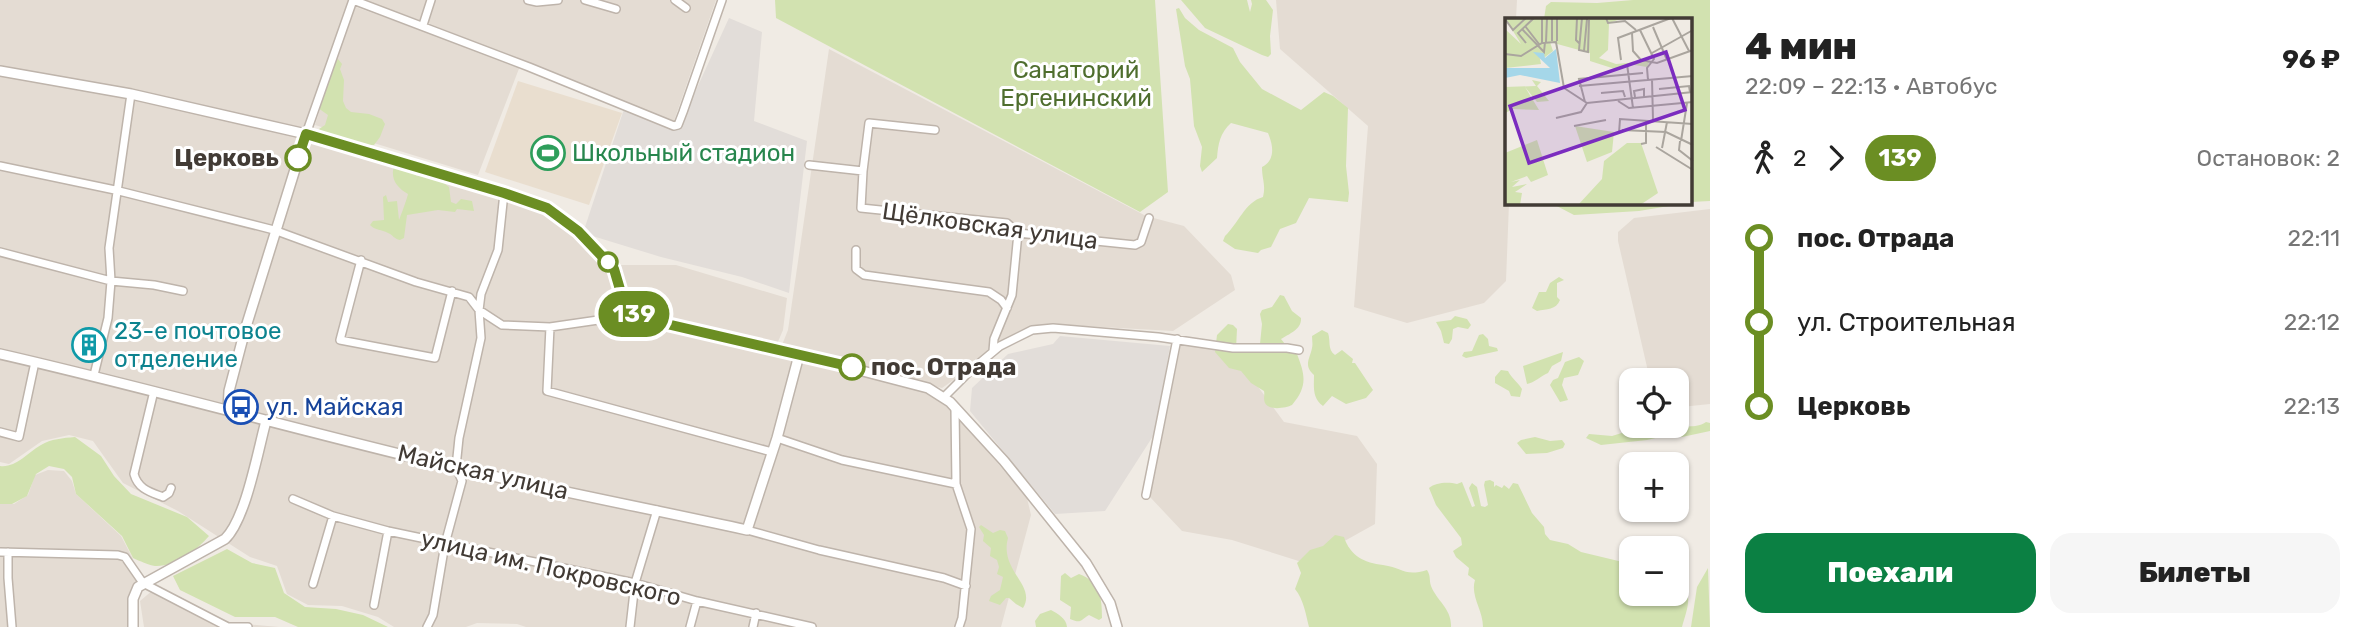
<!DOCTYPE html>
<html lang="ru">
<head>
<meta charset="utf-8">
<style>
	:root { --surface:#fff; --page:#f6f6f6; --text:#222; --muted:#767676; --accent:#0b8043 }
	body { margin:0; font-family:Rubik,sans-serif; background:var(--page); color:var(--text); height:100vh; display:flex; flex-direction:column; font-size:26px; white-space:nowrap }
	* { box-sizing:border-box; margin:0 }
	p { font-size:23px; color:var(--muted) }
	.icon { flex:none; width:38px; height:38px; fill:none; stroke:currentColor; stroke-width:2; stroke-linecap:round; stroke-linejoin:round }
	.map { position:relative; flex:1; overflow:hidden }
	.details { display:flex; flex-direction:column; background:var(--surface); width:665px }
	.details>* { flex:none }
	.badge { padding:0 14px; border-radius:23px; font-size:24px; line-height:46px }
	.fabs { position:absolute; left:1619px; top:368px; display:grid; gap:14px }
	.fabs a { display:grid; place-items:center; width:70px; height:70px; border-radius:14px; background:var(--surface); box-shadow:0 2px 5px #0004; font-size:35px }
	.map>.badge { position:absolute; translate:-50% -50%; box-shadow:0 0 0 4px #fff }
	.legs { display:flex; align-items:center; gap:10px; height:77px; padding:0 35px; font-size:23px }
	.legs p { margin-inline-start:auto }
	.summary { display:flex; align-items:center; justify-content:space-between; height:119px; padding:0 35px }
	h1 { font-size:38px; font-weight:800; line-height:52px }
	.action { display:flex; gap:14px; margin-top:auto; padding:14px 35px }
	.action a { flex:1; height:80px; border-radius:21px; background:var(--accent); color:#fff; font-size:28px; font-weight:800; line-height:80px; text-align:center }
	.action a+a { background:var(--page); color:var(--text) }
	ul { padding:0 35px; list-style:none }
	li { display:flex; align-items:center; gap:24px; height:84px; font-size:26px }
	li i { display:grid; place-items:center; width:10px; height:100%; margin:0 9px; background:currentColor }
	li i::after { content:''; width:18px; height:18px; margin:-9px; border:5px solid; border-radius:50%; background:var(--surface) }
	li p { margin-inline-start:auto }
	li:first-child i { background:linear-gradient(#0000 50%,currentColor 0) }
	li:last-child i { background:linear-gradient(currentColor 50%,#0000 0) }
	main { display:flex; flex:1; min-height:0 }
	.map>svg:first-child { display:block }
</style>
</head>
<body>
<main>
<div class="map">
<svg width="1710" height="627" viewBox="0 0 1710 627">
	<rect width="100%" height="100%" fill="#f0ebe4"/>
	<path fill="#e4dcd3" d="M0,0H350L302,136L545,209L608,262L626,305L654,322L929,389L946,402L1027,498L1031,515L1001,627H526L517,624L477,623L466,627H394L378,617L342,606L308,605L287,594L277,566L250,557L178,511L123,483L93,441L69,435L42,441L9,464L0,462Z
		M362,0H716L674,121L433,25Z
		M1276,0H1517L1516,19H1507V203H1509L1506,281L1484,303L1407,323L1354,307L1368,126L1280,49Z
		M353,6L520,66L478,175L315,125Z
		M829,49L1146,216L1184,226L1231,275L1235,290L1173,331L1048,324L1028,328L942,388L782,345L788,330Z
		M1710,209V404L1681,407L1677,406L1676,380H1650L1618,241V232L1634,218Z
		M616,265H676L787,298L783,330L777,344L661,319L634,307Z
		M1181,344L1231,350L1284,422L1357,436L1377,464L1375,524L1305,563L1232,540L1182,531L1150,497Z
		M48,470L64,471L72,481L76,494L121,536L133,559H121L137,582L136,627H0V504H14L28,495L35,475Z
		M153,590L232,623L279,627H144L140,601Z"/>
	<path fill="#e2ddd9" d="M729,18L762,32L754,121L807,141L789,293L742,277L661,257L586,234L584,230L624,109L680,125Z
		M1060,336L1170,346L1155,433L1105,511L1055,514L970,411L972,388L1008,354L1053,344Z"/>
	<path fill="#e9decf" d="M518,81L622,113L589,205L485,172Z"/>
	<path fill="#d2e2b0" d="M775,0H1155L1168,192L1140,212L776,18Z
		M1181,0H1247L1250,12L1252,4L1251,0H1266L1273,10L1270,36L1271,54L1268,57L1262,55L1205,28Z
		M1633,0H1710V201L1691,202V19H1544L1546,6L1551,2L1597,3Z
		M1179,8L1185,18L1199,30L1233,48L1240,62L1262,89L1301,110L1324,92L1333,96L1348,108L1346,166L1349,193L1348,202L1309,198L1296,223L1280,229L1271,247L1261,250L1258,253L1235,249L1223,241L1225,236C1238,224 1245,202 1263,197C1266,184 1262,180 1262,167C1276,160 1273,145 1268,133L1231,123C1220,133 1218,144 1217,158L1202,172L1200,166L1202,147L1194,126L1190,79L1185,66L1176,9Z
		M338,59L342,64L340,69L344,80L343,101L346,108L351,112L369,114L382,119L385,124L380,137L374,145H366L361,148L325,137L319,129L325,125L328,115L318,108L332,64Z
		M536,142L563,150L559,164L532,156Z
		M394,166L407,169L417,176L433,175L449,187L451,202L456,204L461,199L472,201L474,211L457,209L455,212L438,210L407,215L404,238L400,240C394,239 393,235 388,233C381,229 376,231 370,225L373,221L384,220L383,197L386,195L388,202L397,201L399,220C401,215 407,199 408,194C397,188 390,179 394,166Z
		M1551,203H1687L1639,211L1574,215Z
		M1559,277L1564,280L1557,283V297L1560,300C1556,310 1547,309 1537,311L1532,308L1539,292H1546L1550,283Z
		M1280,295L1284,296L1292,311L1301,318C1302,329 1289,334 1281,339L1285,344L1282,346L1260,344L1262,324L1260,314L1262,310L1272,307Z
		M1455,316L1467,319L1471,325L1468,329L1458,327L1453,329L1452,339L1449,344L1444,343L1441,331L1436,322L1451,320Z
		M1228,324L1233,325L1237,329L1236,349C1250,357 1275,345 1297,354C1305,375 1308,386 1292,405C1286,408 1269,411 1265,403C1263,399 1265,395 1264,391L1251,383L1241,371L1229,368L1215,352L1217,335Z
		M1322,330L1328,333C1331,341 1327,349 1335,355L1342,350L1353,359L1352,363H1355L1373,390L1366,398L1346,404L1332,396L1323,406C1312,398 1314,387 1314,375C1303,365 1310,359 1312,348C1313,344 1312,340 1312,336Z
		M1483,334L1488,339L1489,346L1497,348L1498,351L1466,358L1462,356L1464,352L1472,351L1479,335Z
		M1563,352L1561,361L1552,366L1548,373C1541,376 1534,383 1527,384L1523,366Z
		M1579,357L1584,361L1578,375L1564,378L1562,385L1568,400L1560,402L1550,385L1553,380L1558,378L1565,362Z
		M1501,370L1508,371C1512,379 1517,381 1522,389L1520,397L1511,396L1509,391L1495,383V377Z
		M1706,422L1710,423V431L1682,437L1668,435L1647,440L1601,445L1586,438L1589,434L1612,436L1628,431L1650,432C1665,418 1690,433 1706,422Z
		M75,437L101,456L114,476L131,494L187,517L209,536C197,550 175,567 155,566C148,565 140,561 133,558L122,536L76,494L72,477L64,469L49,466L36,474L27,496L12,504H0V466C16,468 27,453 41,445C51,439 63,438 75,437Z
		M1535,437L1550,441L1562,440L1565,444L1563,448L1547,453L1526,454L1517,443L1521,440Z
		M1490,480L1494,482V487L1496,485L1502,488L1504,485L1509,489L1513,483L1518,484L1532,513L1544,527L1545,534L1550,540L1568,544L1581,552L1631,564V593H1676L1677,577C1695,594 1687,608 1682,627H1483C1483,610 1470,596 1475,580L1468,575L1469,568L1456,557L1453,551L1462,545L1461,538L1436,505L1429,488C1436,482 1449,482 1457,484L1462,482L1472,507L1475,506L1469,488L1472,483L1477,487L1481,506L1485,507L1488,505L1484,485L1485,481Z
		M981,525L993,533L1000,530L1005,531L1008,538C999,571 1037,585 1023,608L1016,604L1009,598H1006L1000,605L989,601L991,596L1000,590L1003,577L997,574L999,567L997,560L990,556L991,548L983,541L984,535L979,527Z
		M1335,535L1344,537C1350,556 1365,563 1383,565C1403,568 1405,577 1427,570C1431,576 1429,580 1431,586C1437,601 1452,609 1451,627H1309C1306,616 1304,600 1295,589L1301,573L1297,563L1310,550L1323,546Z
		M227,549L252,563L275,568L284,593L305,607L336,609L363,615L388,627H298L275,617H235L180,590L173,576Z
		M1708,568L1710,627H1691L1697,587Z
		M1065,573L1071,578L1079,574C1100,582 1102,597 1102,618L1099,620L1089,615C1080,620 1082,624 1070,619L1071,607L1060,600L1061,576Z
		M1051,610C1058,614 1066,618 1067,627H1036L1035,621L1040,614Z"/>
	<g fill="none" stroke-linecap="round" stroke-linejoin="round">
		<g stroke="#beb4ab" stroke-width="10">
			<path id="minor" d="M353,0L529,67L674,126L678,125L683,112L722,0
				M528,0L537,2L558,0
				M585,0L616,9
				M675,0L686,8
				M423,25L431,0
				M306,134L353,0
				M809,165L863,171L861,208L1007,223L1018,233L1135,245L1141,242L1149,218
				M0,166L115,190L274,230L416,282L469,297L479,310L502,325L550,327L612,318L628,310
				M863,171L869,123L935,130
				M856,250V269L864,275L989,292L1001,300L1007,308
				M0,252L111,281L154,285L183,291
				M361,260L340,340L435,358L452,291
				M550,327L547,391L772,452
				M993,351L994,339L1012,295L1018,233
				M94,375L108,318L111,281L109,248L131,94
				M154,391L134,474C138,489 150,492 163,497L169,493L171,488
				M944,397L970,371L1000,346L1032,330L1053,328L1158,337L1233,348H1287L1299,350
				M955,408L956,484L971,529L962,618L959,627
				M0,432L19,437L35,362
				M777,438L842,460L956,484
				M1146,495L1177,339
				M293,499L333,516L388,531L635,583L697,601L812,627
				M747,530L819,550L944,578L966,586
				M0,552L118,555L125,557L143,583L228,627H248
				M8,552V578L12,627
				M313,584L333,516
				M374,605L388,531
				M427,627L433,615L445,544L462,481L456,467L459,438L481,338L479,310L481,294L498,250L504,193
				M630,627L635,583L657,510
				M690,627L697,601
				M753,627L756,613"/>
		</g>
		<g stroke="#beb4ab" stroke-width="12">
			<path id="tertiary" d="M0,71L131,94L306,134L504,193L547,208L578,231L614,269L624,303L628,310L641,318L778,349L928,388L950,402L1004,461L1086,563L1110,603L1117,627
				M0,354C153,389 304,432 457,468C553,490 650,509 747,530L777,438L799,355
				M228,410L229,391L245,330L306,134
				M133,627V599L138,587L225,539C246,519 258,450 266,421"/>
		</g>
		<use href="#minor" stroke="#fff" stroke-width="7"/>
		<use href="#tertiary" stroke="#fff" stroke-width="9"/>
	</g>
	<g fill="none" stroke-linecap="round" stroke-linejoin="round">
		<g stroke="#fff" stroke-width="16">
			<path id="line-1" d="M298,158L306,134L504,193L547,208L578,231L614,269L624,303L628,310L641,318L852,367"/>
		</g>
		<use href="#line-1" stroke="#6b8e23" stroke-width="10"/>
	</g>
	<defs>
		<g id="stadium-ring" transform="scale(1.75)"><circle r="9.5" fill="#fff" stroke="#2e9e5b" stroke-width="1.5"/><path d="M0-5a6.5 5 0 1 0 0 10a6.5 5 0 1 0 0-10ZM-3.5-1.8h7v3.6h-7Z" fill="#2e9e5b"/></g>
		<g id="building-ring" transform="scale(1.75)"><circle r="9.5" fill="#fff" stroke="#0f9aa8" stroke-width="1.5"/><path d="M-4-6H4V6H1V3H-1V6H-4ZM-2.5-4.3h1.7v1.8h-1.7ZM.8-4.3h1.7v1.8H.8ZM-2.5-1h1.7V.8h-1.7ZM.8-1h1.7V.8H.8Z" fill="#0f9aa8"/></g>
		<g id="bus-ring" transform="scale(1.75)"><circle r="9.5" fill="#fff" stroke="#1a4fb4" stroke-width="1.5"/><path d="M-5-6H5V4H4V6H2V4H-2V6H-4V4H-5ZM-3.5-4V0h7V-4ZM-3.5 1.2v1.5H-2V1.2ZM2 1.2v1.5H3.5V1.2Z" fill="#1a4fb4"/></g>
	</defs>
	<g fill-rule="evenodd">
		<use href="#stadium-ring" x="548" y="153"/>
		<use href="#building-ring" x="89" y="345"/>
		<use href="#bus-ring" x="241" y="407"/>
	</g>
	<g fill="#fff" stroke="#6b8e23" stroke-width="3.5">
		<circle cx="298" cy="158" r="12"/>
		<circle cx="608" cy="262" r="9"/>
		<circle cx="852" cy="367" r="12"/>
	</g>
	<g text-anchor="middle" stroke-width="6" stroke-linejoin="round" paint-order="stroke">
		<g font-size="24" fill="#4f6e2e" stroke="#fff">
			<text x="1076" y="78">Санаторий<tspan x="1076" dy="28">Ергенинский</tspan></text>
		</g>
		<g font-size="24" fill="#27864d" stroke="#fff" text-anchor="start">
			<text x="572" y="161">Школьный стадион</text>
		</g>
		<g font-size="24" font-weight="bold" fill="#423b35" stroke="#fff" text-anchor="end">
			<text x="279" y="166">Церковь</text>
			<text x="871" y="375" text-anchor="start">пос. Отрада</text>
		</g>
		<g font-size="24" fill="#423b35" stroke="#fff">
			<text transform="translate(990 226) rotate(8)" y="8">Щёлковская улица</text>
			<text transform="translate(483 472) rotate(13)" y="8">Майская улица</text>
			<text transform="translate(551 568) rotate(13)" y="8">улица им. Покровского</text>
		</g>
		<g font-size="24" fill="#0d838f" stroke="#fff" text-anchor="start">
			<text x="114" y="339">23-е почтовое<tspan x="114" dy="28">отделение</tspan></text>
		</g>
		<g font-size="24" fill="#164399" stroke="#fff" text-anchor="start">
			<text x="266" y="415">ул. Майская</text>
		</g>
	</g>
	<g transform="translate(1505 18)">
		<rect width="187" height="187" fill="#f0ebe4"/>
		<path d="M0,0H119L104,5L103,32L94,40L111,46L145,43L142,49L123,46L110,51L85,43V35L45,24L48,33L40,39L34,36L36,46L0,50V11L16,26ZM27,62L36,64L32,68L44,83L32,84L20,69L34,92L8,91L0,95V69L31,68ZM70,108L109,114L107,134L82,144ZM32,122L43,157L26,164L22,158L6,164L15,162L7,169L22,166L10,174L17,175L15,187H0V135ZM122,125H136L153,175L135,187H73L97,161L99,143Z" fill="#d2e2b0"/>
		<path d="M51,31L55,65L15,57L0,60V50H45L28,34L39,35L40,40Z" fill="#a5d7e9"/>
		<path fill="none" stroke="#aaa59e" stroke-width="2" d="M37,0V25M47,0V23M72,0L71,22L75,26M77,0L74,32L83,34L84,2M101,0L103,5L120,3L131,12M167,0L184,33M0,1L8,12L21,0M20,8L34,26M148,9L162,42M17,11L39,34L40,24M135,12L149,41L142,50L143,62M127,15L128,33L136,42L152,45L188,32M52,23V0M41,24L42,0M21,25L13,15L29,0M79,33L82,1M147,35L188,12M0,36L16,38L37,25L51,24L59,70L82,85L188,74M116,42L113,20L166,0M122,46L128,90M147,61L148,102M74,68L188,58M154,71L184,68L185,74M96,75L118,73L120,79M130,79L129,73L139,71V79M113,83L124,90L188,84M80,84L74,61L138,55M51,100L76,94L82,85M69,108L101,102M117,112L161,114L188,127M114,115L115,101L188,106M175,123L174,132L188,143M176,123L182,85M136,126L141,125V103M151,129L188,152M157,130L162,104"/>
		<path fill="#7b2cbf" fill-opacity="0.15" stroke="#7b2cbf" stroke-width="3.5" d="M161,34L180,92L24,145L5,88Z"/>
		<rect width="187" height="187" fill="none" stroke="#423b35" stroke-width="3.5"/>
	</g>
</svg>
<div class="fabs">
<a><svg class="icon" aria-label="locate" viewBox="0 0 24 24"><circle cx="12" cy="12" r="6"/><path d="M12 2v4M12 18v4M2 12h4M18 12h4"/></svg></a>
<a>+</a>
<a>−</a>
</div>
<b class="badge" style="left:634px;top:314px;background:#6b8e23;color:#fff">139</b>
</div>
<section class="details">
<div class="summary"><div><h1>4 мин</h1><p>22:09 – 22:13 · Автобус</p></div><b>96 ₽</b></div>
<div class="legs"><svg class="icon" aria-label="walk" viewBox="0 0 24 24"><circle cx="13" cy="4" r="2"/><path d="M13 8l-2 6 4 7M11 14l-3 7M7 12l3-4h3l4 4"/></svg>2<svg class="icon" aria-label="forward" viewBox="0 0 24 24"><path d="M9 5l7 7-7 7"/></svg><b class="badge" style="background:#6b8e23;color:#fff">139</b><p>Остановок: 2</p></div>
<ul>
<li><i style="color:#6b8e23"></i><b>пос. Отрада</b><p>22:11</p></li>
<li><i style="color:#6b8e23"></i><span>ул. Строительная</span><p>22:12</p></li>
<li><i style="color:#6b8e23"></i><b>Церковь</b><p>22:13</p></li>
</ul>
<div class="action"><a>Поехали</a><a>Билеты</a></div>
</section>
</main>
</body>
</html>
